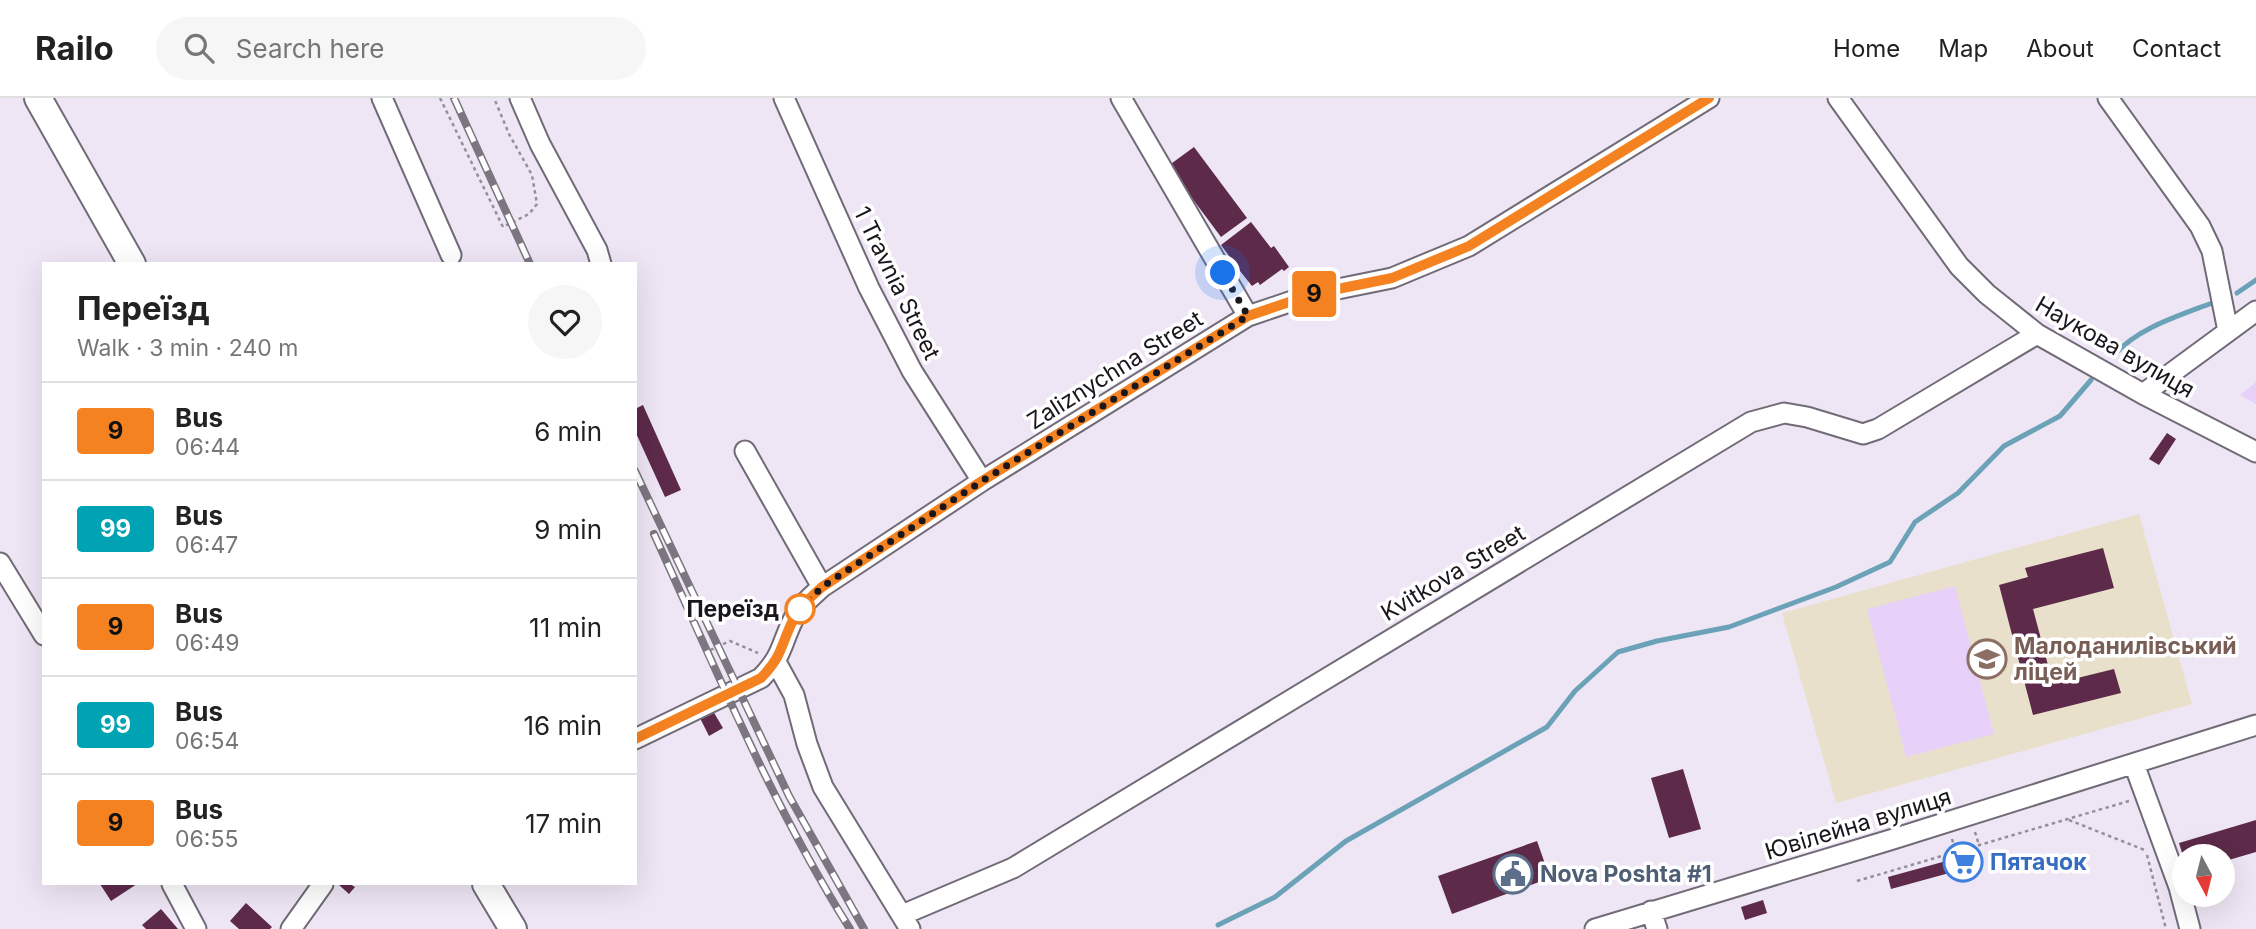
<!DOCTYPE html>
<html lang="en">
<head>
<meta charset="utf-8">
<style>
	:root { --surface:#fff; --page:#f6f6f6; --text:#222; --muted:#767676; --line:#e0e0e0 }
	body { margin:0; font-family:Inter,sans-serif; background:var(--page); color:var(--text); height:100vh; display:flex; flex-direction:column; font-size:26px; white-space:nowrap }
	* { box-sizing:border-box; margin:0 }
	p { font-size:23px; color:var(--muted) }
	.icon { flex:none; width:38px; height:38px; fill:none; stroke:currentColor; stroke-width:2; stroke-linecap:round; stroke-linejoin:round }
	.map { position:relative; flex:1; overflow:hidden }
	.drawer { position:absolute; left:42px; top:164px; width:595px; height:623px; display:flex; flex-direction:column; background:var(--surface); border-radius:0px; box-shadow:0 7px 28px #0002 }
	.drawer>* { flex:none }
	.badge { padding:0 14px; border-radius:5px; font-size:24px; line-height:46px }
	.needle { width:46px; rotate:173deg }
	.buttons { position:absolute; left:2172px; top:746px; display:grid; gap:14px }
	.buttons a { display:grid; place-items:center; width:63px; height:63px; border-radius:50%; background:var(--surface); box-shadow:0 7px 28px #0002; font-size:35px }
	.you { position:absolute; width:35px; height:35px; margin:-18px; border:5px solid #fff; border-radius:50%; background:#1a73e8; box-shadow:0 0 0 10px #1a73e833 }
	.map>.badge { position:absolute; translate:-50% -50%; box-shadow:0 0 0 4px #fff }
	.round { display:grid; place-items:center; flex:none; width:74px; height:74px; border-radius:37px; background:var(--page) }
	.headline { display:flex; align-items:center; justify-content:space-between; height:119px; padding:0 35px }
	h1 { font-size:33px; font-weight:700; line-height:52px }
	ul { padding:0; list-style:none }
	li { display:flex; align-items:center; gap:21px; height:98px; padding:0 35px; border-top:2px solid var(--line) }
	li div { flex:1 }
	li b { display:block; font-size:26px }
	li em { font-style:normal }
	li .badge { min-width:77px; font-weight:700; text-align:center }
	header { display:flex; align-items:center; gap:42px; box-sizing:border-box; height:98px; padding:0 35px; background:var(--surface); border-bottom:2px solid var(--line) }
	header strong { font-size:33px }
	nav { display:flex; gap:38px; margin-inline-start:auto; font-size:24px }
	.search { width:490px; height:63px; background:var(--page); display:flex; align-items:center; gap:18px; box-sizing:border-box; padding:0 24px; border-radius:38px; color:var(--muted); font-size:26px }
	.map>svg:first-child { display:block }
</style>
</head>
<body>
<header>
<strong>Railo</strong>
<div class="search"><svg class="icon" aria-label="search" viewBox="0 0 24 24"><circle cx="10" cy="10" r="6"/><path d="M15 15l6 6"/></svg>Search here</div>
<nav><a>Home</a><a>Map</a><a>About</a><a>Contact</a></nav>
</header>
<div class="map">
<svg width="2256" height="831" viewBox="0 0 2256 831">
	<rect width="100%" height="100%" fill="#efe6f5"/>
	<path fill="#e9e0cb" d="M2139,416L2192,606L1836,705L1782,515Z"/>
	<path fill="#e8d1f9" d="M2256,284V306L2240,297Z
		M1955,488L1994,636L1906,659L1867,511Z"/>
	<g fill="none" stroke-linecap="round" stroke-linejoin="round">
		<path stroke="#6ba2b7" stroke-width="5" d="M2237,195L2256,182
			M2114,257C2138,230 2178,218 2212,205
			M1218,827L1275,799L1346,743L1547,629L1575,593L1618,554L1657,543L1729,529L1836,489L1890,464L1915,424L1958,395L2004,348L2060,318L2091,282"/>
	</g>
	<path fill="#5d2a4a" d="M1194,49L1247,120L1221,139L1168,68Z
		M1251,124L1271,150L1274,148L1289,169L1284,173L1282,171L1260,187L1258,184L1252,188L1236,168L1233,170L1230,164L1232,162L1221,147Z
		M643,307L681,392L665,399L635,333V311Z
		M2167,335L2176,341L2159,367L2149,361Z
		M2103,450L2114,490L2033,511L2053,586L2114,571L2121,595L2033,617L1999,487L2028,479L2025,470Z
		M713,613L723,630L709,638L700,620Z
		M1683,671L1701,731L1669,740L1651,680Z
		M2256,722V754L2222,764V758H2183L2179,745Z
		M1537,743L1550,780L1452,816L1438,778Z
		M1979,754L1982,766L1891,791L1888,779Z
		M100,786H137L111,803Z
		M338,786H350L355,789L349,796Z
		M1763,802L1767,815L1745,822L1741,809Z
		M246,805L272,829L270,831H239L230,823Z
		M161,811L178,831H146L142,827Z"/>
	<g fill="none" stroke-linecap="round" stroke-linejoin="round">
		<g stroke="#716a77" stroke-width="23">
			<path id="minor" d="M382,0L451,157
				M520,0L540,46L597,152L601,166
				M784,0L869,190L912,273L982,383
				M1121,0L1248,218
				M1838,0L1959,168L1987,196L2037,236L2143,296L2256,354
				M2108,0L2200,128L2212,153L2228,233
				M2143,296L2256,213
				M745,353L822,489
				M0,465L44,537
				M776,564L794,597L807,646L823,689L910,831
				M635,641L761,580C783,557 780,549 793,522C799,509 811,499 822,489L982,383L1248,218L1313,196L1392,180L1469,148L1709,0
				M2134,666L2179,789L2190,831
				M172,786L196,831
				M1651,813L1657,831
				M902,817L1013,770L1751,324L1784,315L1807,319L1863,336L1878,331L2037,236
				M291,831L323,786
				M1595,831L1890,742L2256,627"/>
		</g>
		<g stroke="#716a77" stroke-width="30">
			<path id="major" d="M38,0L132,166
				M486,786L513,831"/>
		</g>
		<path stroke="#958f9a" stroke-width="2.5" stroke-dasharray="3.5 3.5" stroke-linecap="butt" d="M440,0L503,129L529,116L537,106L532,77L509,36L494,0
			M704,555L730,543L758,555
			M2069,722L2147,753
			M1975,734L1979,747
			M1952,741L1956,754
			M2147,757L2166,831
			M1857,783L2129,703"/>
		<use href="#minor" stroke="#fff" stroke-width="19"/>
		<use href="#major" stroke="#fff" stroke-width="26"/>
		<g stroke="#7b767f" stroke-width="8">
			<path id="rail" d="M454,0L530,166
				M635,373L789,698L864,831
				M654,436C715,569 772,707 850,831"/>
		</g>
		<use href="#rail" stroke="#fff" stroke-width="5" stroke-dasharray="16" stroke-linecap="butt"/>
	</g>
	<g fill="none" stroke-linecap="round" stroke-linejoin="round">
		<g stroke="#fff" stroke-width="16">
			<path id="line" d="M635,641L761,580C783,557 780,549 793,522C799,509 811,499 822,489L982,383L1248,218L1313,196L1392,180L1469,148L1709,0"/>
		</g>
		<use href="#line" stroke="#f58220" stroke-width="10"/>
		<path stroke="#1a171c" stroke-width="7" stroke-dasharray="0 12.6" d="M800,511L822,489L982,383L1248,218L1223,175"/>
	</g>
	<defs>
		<g id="school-ring" transform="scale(2.0125)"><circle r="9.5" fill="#fff" stroke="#8d6e63" stroke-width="1.5"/><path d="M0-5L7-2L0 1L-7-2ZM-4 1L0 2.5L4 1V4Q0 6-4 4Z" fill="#8d6e63"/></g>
		<g id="supermarket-ring" transform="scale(2.0125)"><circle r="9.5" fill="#fff" stroke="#3f7fe0" stroke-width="1.5"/><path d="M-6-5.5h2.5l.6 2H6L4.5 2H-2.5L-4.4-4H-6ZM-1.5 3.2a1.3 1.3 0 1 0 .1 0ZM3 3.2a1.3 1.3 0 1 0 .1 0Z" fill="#3f7fe0"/></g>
		<g id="civic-ring" transform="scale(2.0125)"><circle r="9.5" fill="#fff" stroke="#5c6f8a" stroke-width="1.5"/><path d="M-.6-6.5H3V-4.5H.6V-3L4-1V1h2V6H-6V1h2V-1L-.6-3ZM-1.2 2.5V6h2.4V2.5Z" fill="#5c6f8a"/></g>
	</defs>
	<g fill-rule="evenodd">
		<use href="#school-ring" x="1987" y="561"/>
		<use href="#supermarket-ring" x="1963" y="764"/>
		<use href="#civic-ring" x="1513" y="776"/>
	</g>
	<circle fill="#fff" stroke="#f58220" stroke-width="3.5" cx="800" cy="511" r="14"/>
	<g text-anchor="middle" stroke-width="7" stroke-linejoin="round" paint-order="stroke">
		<g font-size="23" fill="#1a171c" stroke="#fff">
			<text transform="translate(897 185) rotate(64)" y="8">1 Travnia Street</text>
			<text transform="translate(2115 249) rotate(30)" y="8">Наукова вулиця</text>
			<text transform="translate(1115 272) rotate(-32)" y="8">Zaliznychna Street</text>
			<text transform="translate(1453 475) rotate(-31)" y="8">Kvitkova Street</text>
			<text transform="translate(1858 726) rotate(-17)" y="8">Ювілейна вулиця</text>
		</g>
		<g font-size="23" font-weight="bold" fill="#1a171c" stroke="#fff" text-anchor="end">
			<text x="779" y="519">Переїзд</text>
		</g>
		<g font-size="23" font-weight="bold" fill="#785e54" stroke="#fff" text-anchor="start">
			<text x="2014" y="556">Малоданилівський<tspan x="2014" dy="26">ліцей</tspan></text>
		</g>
		<g font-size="23" font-weight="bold" fill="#366cbe" stroke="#fff" text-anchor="start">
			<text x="1990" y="772">Пятачок</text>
		</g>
		<g font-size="23" font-weight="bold" fill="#4e5e75" stroke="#fff" text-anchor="start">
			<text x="1540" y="784">Nova Poshta #1</text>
		</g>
	</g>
</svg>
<div class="buttons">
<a><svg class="needle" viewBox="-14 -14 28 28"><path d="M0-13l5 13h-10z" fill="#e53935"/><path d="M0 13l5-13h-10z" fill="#767676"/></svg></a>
</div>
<div class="you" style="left:1223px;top:175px"></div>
<b class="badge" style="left:1314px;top:196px;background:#f58220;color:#111">9</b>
<section class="drawer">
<div class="headline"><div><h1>Переїзд</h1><p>Walk · 3 min · 240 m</p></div><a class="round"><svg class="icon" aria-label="heart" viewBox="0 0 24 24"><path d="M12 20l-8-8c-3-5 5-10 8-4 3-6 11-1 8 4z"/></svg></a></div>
<ul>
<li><span class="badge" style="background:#f58220;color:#111">9</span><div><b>Bus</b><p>06:44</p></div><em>6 min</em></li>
<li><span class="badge" style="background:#00a3b4;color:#fff">99</span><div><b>Bus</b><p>06:47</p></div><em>9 min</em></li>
<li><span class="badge" style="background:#f58220;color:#111">9</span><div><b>Bus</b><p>06:49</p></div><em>11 min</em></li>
<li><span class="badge" style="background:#00a3b4;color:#fff">99</span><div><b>Bus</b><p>06:54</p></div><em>16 min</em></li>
<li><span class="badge" style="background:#f58220;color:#111">9</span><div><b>Bus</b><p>06:55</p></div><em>17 min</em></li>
</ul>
</section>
</div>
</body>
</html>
